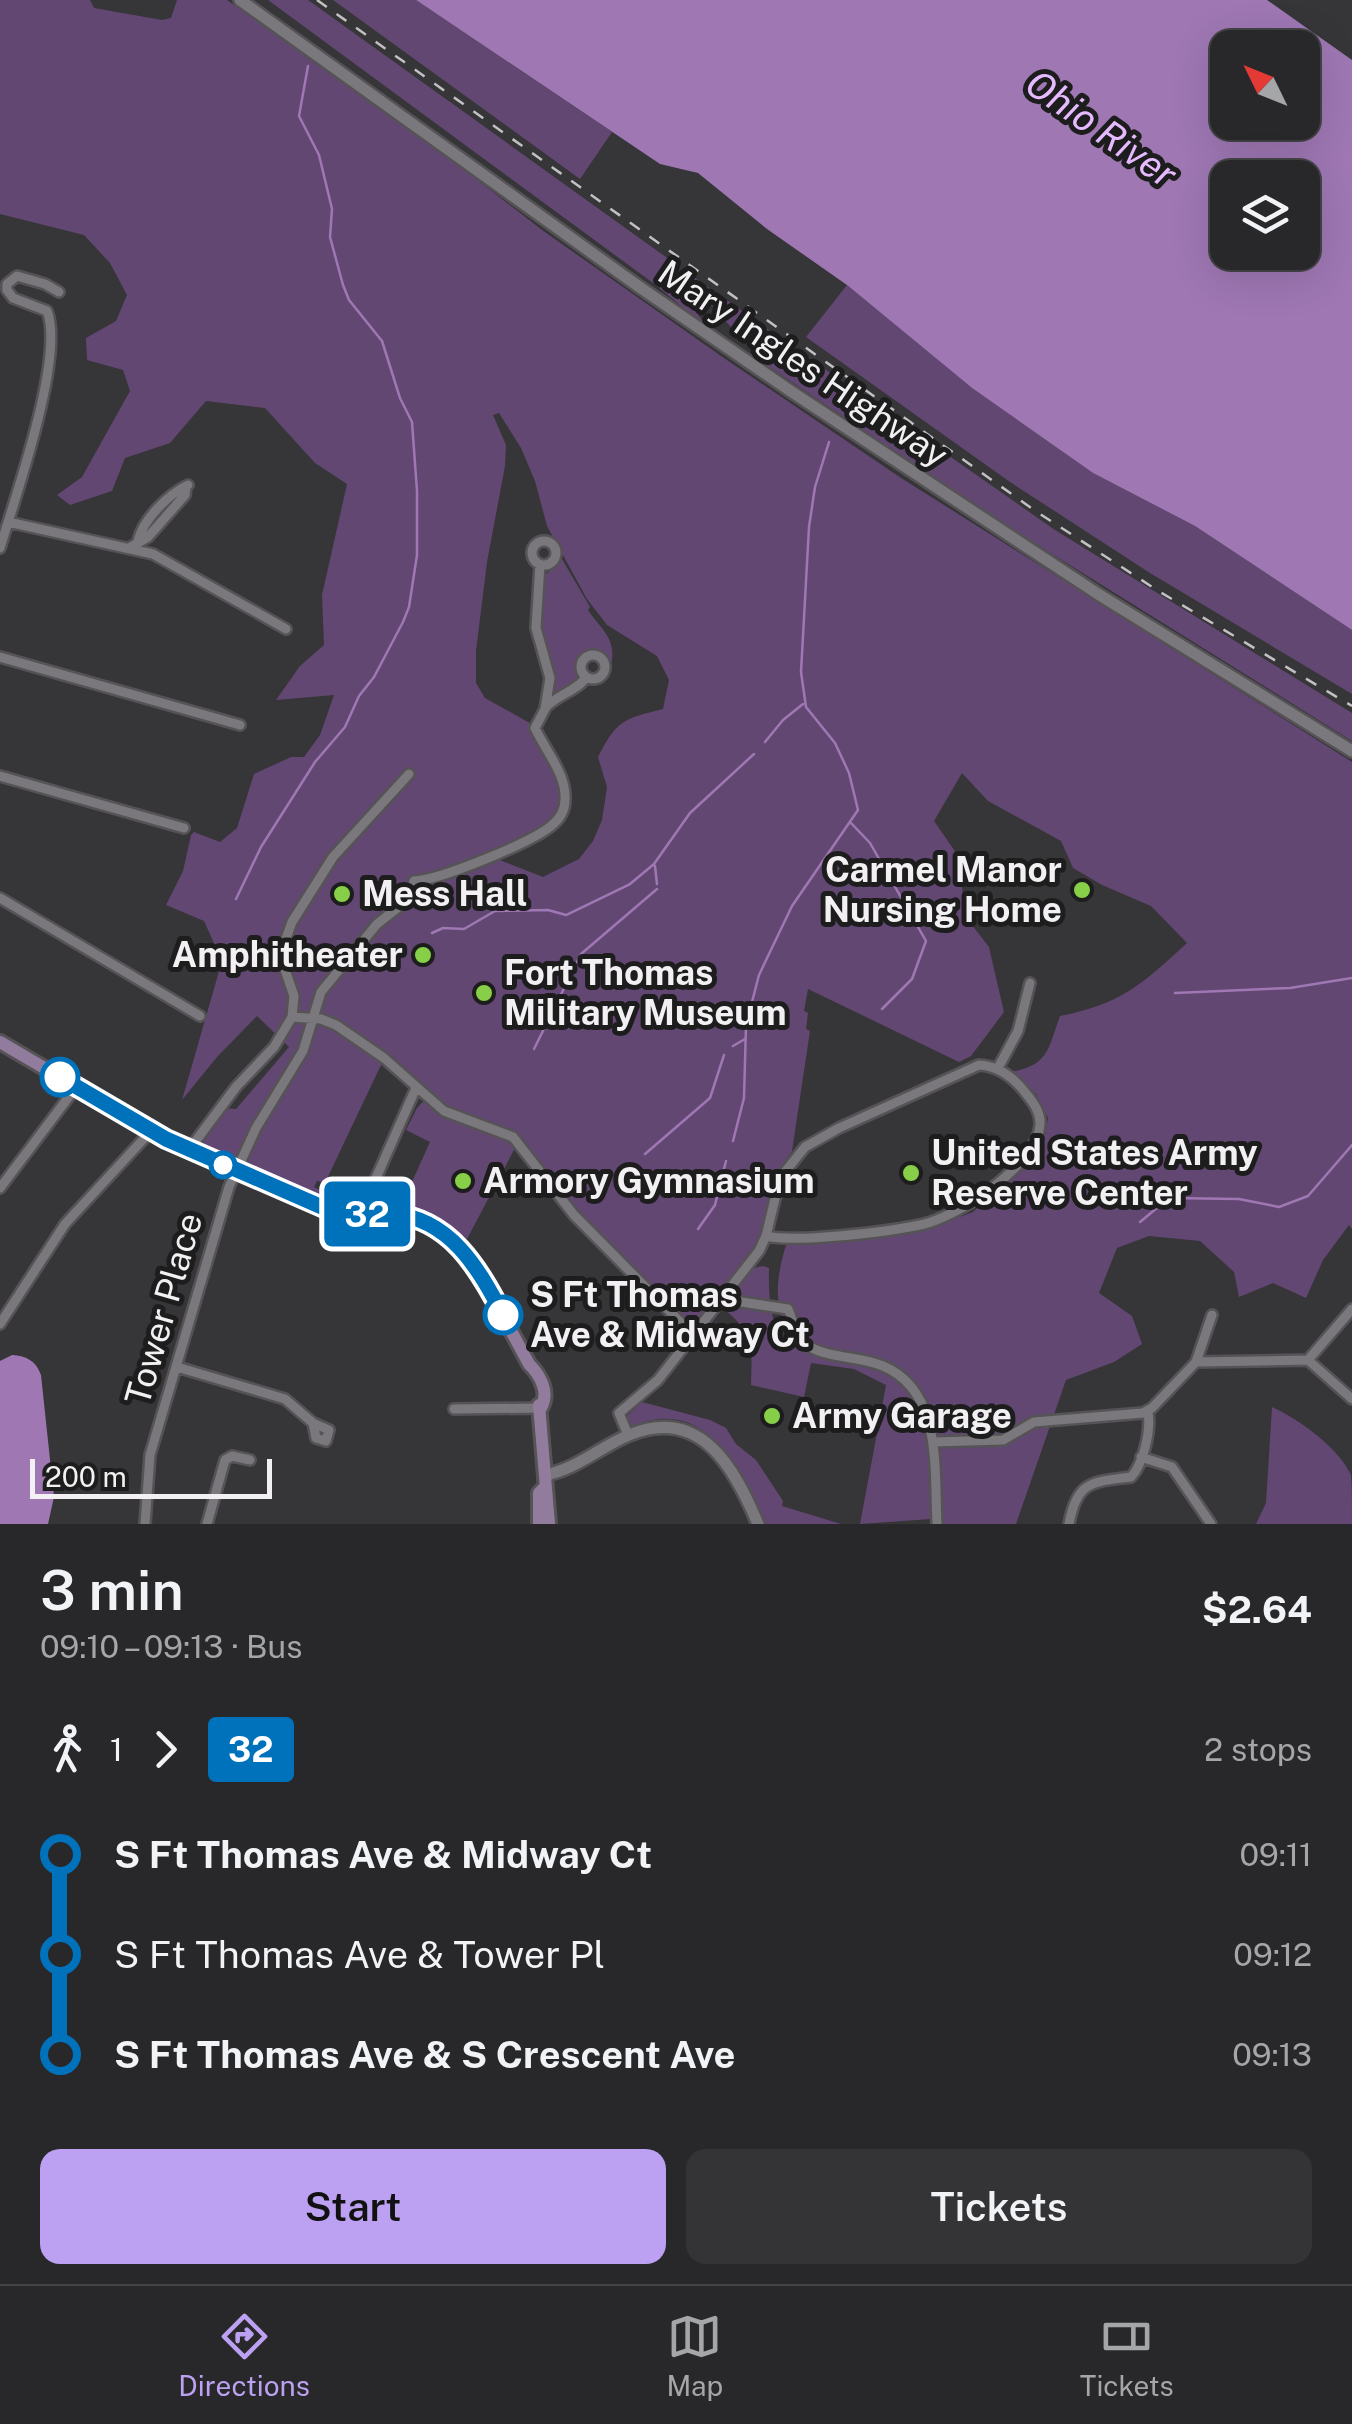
<!DOCTYPE html>
<html lang="en">
<head>
<meta charset="utf-8">
<style>
	:root { --surface:#28282a; --page:#343436; --text:#f1f3f6; --muted:#a5a6a8; --line:#444447; --accent:#bca0f2 }
	body { margin:0; font-family:"Public Sans",sans-serif; background:var(--page); color:var(--text); height:100vh; display:flex; flex-direction:column; font-size:38px; white-space:nowrap }
	* { box-sizing:border-box; margin:0 }
	p { font-size:32px; color:var(--muted) }
	.icon { flex:none; width:55px; height:55px; fill:none; stroke:currentColor; stroke-width:2; stroke-linecap:round; stroke-linejoin:round }
	.map { position:relative; height:1524px; overflow:hidden }
	.drawer { display:flex; flex-direction:column; background:var(--surface); flex:1 }
	.drawer>* { flex:none }
	.badge { padding:0 20px; border-radius:8px; font-size:35px; line-height:65px }
	.needle { width:65px; rotate:313deg }
	.buttons { position:absolute; left:1210px; top:30px; display:grid; gap:20px }
	.buttons a { display:grid; place-items:center; width:110px; height:110px; border-radius:20px; background:var(--surface); box-shadow:0 10px 40px #0002,0 0 0 2px var(--line); font-size:50px }
	.scale { position:absolute; left:30px; bottom:25px; width:242px; box-sizing:border-box; padding-left:10px; border:5px solid #f2f0f2; border-top:0; font-size:28px; line-height:35px; white-space:nowrap; color:#f2f0f2; -webkit-text-stroke:8px #1d1d1e; paint-order:stroke }
	.map>.badge { position:absolute; translate:-50% -50%; box-shadow:0 0 0 5px #fff }
	.legs { display:flex; align-items:center; gap:15px; height:110px; padding:0 40px; font-size:32px }
	.legs p { margin-inline-start:auto }
	.summary { display:flex; align-items:center; justify-content:space-between; height:170px; padding:0 40px }
	h1 { font-size:55px; font-weight:600; line-height:75px }
	.primary-button { display:flex; gap:20px; margin-top:auto; padding:20px 40px }
	.primary-button a { flex:1; height:115px; border-radius:20px; background:var(--accent); color:#111; font-size:40px; font-weight:600; line-height:115px; text-align:center }
	.primary-button a+a { background:var(--page); color:var(--text) }
	ul { padding:0 40px; list-style:none }
	li { display:flex; align-items:center; gap:35px; height:100px; font-size:38px }
	li i { display:grid; place-items:center; width:15px; height:100%; margin:0 12px; background:currentColor }
	li i::after { content:''; width:25px; height:25px; margin:-12px; border:8px solid; border-radius:50%; background:var(--surface) }
	li p { margin-inline-start:auto }
	li:first-child i { background:linear-gradient(#0000 50%,currentColor 0) }
	li:last-child i { background:linear-gradient(currentColor 50%,#0000 0) }
	.tab-bar { display:flex; justify-content:space-around; align-items:center; height:140px; border-top:2px solid var(--line); background:var(--surface); font-size:28px; color:var(--muted) }
	.tab-bar a { display:grid; justify-items:center; gap:5px }
	.tab-bar .on { color:var(--accent) }
	.map>svg:first-child { display:block }
</style>
</head>
<body>
<div class="map">
<svg width="1352" height="1524" viewBox="0 0 1352 1524">
	<rect width="100%" height="100%" fill="#363538"/>
	<path fill="#634773" fill-rule="evenodd" d="M0,0H90L94,8L162,20L171,18L177,0H227L430,143L542,230L721,356L901,478L1352,762V1229L1349,1225L1323,1260L1306,1298L1273,1283L1239,1297L1234,1272L1200,1241L1149,1236L1117,1248L1099,1293L1132,1316L1142,1344L1114,1362L1066,1380L1016,1524H932L931,1519L860,1524L886,1385L854,1369L811,1363L804,1397L751,1385C752,1344 755,1335 722,1307C733,1293 749,1258 769,1268C766,1371 809,1343 879,1369C899,1376 914,1394 928,1409C921,1391 907,1371 889,1362C871,1353 848,1353 828,1349C770,1338 772,1291 786,1245L932,1227L973,1212L1043,1147L1048,1118L1036,1094L1011,1072C1049,1065 1048,1049 1060,1016C1122,1004 1142,984 1187,943L1151,906L1102,885L1073,868L1061,841L988,801L962,773L934,821L959,857L965,916L989,947L1004,1012L971,1056L959,1062L808,989L804,1011L808,1013L806,1029L810,1031L792,1151L776,1174L759,1237L751,1252L696,1322L686,1320L575,1208L523,1139L515,1148L467,1239L431,1214L401,1206L430,1142L406,1130L417,1108L432,1092L391,1055L380,1067L325,1183L317,1181L314,1187L320,1190V1196L199,1143L224,1108L236,1109L289,1047L257,1016L217,1057L182,1100L222,961L204,921L166,905L183,871L191,835L194,832L220,842L237,828L254,774L291,757H304L320,735L334,695L276,700L300,666L324,645L322,595L347,484L315,463L265,408L206,401L170,443L125,458L112,491L70,505L57,495L82,477L130,391L123,370L87,360L86,338L116,321L127,295L110,263L84,235L0,214ZM499,413L521,448L535,481L547,526L587,599L607,625L657,656L669,680L663,709C623,719 617,720 598,757L607,787L602,820L593,841L579,859L543,877L497,859L556,830L569,810L571,796L564,770L544,731L485,698L476,683V651L487,562L505,466L506,445L493,415Z
		M268,0H308L670,260L677,286L707,327L653,283Z
		M333,0H416L612,132L580,179Z
		M685,271L1055,530L1352,713V741L1004,524L765,364L686,278Z
		M847,285L972,388L1093,473L1195,526L1352,630V694L1150,573L1010,482L806,337Z
		M562,559L590,607L588,610C601,630 619,639 610,669L601,652C573,643 580,668 578,682L552,694L541,640L540,580Z
		M642,1402L710,1420L726,1428L736,1444L756,1460L783,1501L782,1506L841,1524H766C739,1469 707,1395 632,1426L628,1423V1415Z
		M1272,1407C1299,1419 1339,1448 1351,1475C1352,1488 1352,1510 1352,1524H1256L1266,1503Z"/>
	<path fill="#9e77b3" fill-rule="evenodd" d="M416,0H1267L1352,60V630L1195,526L1093,473L972,388L847,285L767,229L698,173L660,164ZM1228,48H1302V122H1228ZM1228,178H1302V252H1228Z
		M12,1355C27,1356 36,1361 41,1375L54,1497L48,1524H0V1361Z"/>
	<g fill="none" stroke-linecap="round" stroke-linejoin="round">
		<path stroke="#9e77b3" stroke-width="2.5" d="M765,742L783,720L803,704
			M851,823L870,843L926,941L912,979L882,1009
			M655,866L657,884
			M236,899L261,847L315,762L345,727L359,696L374,677L403,622L409,607L417,555V491L412,422L400,398L382,341L349,300L343,285L330,237L332,209L319,155L299,116L308,66
			M432,933L443,928L464,929L495,911L548,910L566,915L630,884L654,864L690,813L754,754
			M1175,993L1290,988L1352,978
			M733,1046L745,1039
			M534,1049L581,954L657,889
			M733,1141L744,1098L746,1025L759,975L792,906L858,810L849,773L835,743L806,707L801,672L809,527L815,487L829,442
			M645,1154L710,1098L724,1055
			M1140,1222L1169,1198L1239,1199L1279,1207L1308,1196L1352,1145
			M698,1229L715,1205L726,1161"/>
		<g stroke="#555356" stroke-width="14">
			<path id="minor" d="M8,522L153,554L286,629
				M532 553a12 12 0 1 1 24 0a12 12 0 1 1-24 0Z
				M138,541C143,519 169,494 188,485
				M131,547L148,537L185,495L186,487
				M0,548C15,498 65,356 47,311L13,298L7,290V284L17,276L45,284L59,292
				M581 667a12 12 0 1 1 24 0a12 12 0 1 1-24 0Z
				M0,657L240,725
				M546,707C557,695 580,689 586,677
				M0,776L184,828
				M0,898L200,1016
				M292,1017L294,996L280,955L292,922L333,857L409,774
				M998,1068L1018,1031L1030,983
				M189,1150L236,1087L274,1047L292,1017L321,1019L336,1025L384,1058L444,1111L513,1137L574,1215L693,1335
				M0,1188L77,1086
				M360,1214L416,1088
				M721,1299L788,1309L800,1340L808,1346C831,1359 859,1356 883,1366C943,1391 934,1471 937,1524
				M0,1324L65,1224L151,1131
				M1308,1360L1352,1309
				M1196,1362L1212,1315
				M177,1367L285,1399L313,1423L316,1438L326,1441L329,1430L313,1423
				M454,1409L541,1408
				M628,1435L619,1413L658,1380L759,1251L766,1236L780,1178L805,1147L839,1128L979,1065C998,1066 1012,1076 1024,1091C1032,1101 1041,1111 1040,1125C1037,1165 957,1218 920,1225C887,1232 796,1243 766,1236
				M933,1442L1003,1440L1034,1422L1143,1413L1152,1408L1196,1362L1308,1360L1352,1399
				M1141,1457L1172,1467L1211,1524
				M145,1524L150,1455L229,1187L256,1128L303,1051L321,992L377,924L409,899L414,881C440,880 530,843 551,826C560,819 565,811 565,800C567,775 545,750 535,728L545,709L550,678L536,628L540,564
				M207,1524L225,1460L232,1456L250,1460
				M1069,1524C1077,1480 1093,1482 1131,1477C1144,1463 1151,1430 1148,1412"/>
		</g>
		<g stroke="#555356" stroke-width="16">
			<path id="tertiary" d="M240,0L638,286L792,392L1098,594L1352,751
				M545,1475C577,1469 600,1447 629,1435C701,1405 735,1469 758,1524"/>
		</g>
		<g stroke="#555356" stroke-width="18">
			<path id="secondary" d="M0,1042L165,1139L322,1207L360,1214L406,1215L428,1223L465,1252L476,1266L529,1364C540,1375 550,1392 541,1408
				M539,1405L549,1524
				M539,1524V1493L545,1487"/>
		</g>
		<use href="#minor" stroke="#7a787c" stroke-width="9"/>
		<use href="#tertiary" stroke="#7a787c" stroke-width="11"/>
		<use href="#secondary" stroke="#927c9e" stroke-width="12"/>
		<path stroke="#c2c0c3" stroke-width="2.5" stroke-dasharray="12 12" stroke-linecap="butt" d="M317,0L1034,510L1160,592L1352,706"/>
	</g>
	<g fill="none" stroke-linecap="round" stroke-linejoin="round">
		<g stroke="#fff" stroke-width="22">
			<path id="line-1" d="M60,1077L166,1139L322,1207C345,1216 368,1213 392,1214C450,1218 479,1269 503,1315"/>
		</g>
		<use href="#line-1" stroke="#0072bc" stroke-width="15"/>
	</g>
	<g fill="#88cf49" stroke="#1d1d1e" stroke-width="4">
		<circle cx="1082" cy="890" r="10"/>
		<circle cx="342" cy="894" r="10"/>
		<circle cx="423" cy="955" r="10"/>
		<circle cx="484" cy="993" r="10"/>
		<circle cx="911" cy="1173" r="10"/>
		<circle cx="463" cy="1181" r="10"/>
		<circle cx="772" cy="1416" r="10"/>
	</g>
	<g fill="#fff" stroke="#0072bc" stroke-width="5">
		<circle cx="60" cy="1077" r="18"/>
		<circle cx="223" cy="1165" r="12"/>
		<circle cx="503" cy="1315" r="18"/>
	</g>
	<g text-anchor="middle" stroke-width="10" stroke-linejoin="round" paint-order="stroke">
		<g font-size="35" fill="#f2f0f2" stroke="#1d1d1e">
			<text transform="translate(803 364) rotate(34)" y="12">Mary Ingles Highway</text>
			<text transform="translate(164 1309) rotate(-74)" y="12">Tower Place</text>
		</g>
		<g font-size="35" font-weight="bold" fill="#f2f0f2" stroke="#1d1d1e" text-anchor="start">
			<text x="1062" y="882" text-anchor="end">Carmel Manor<tspan x="1062" dy="40">Nursing Home</tspan></text>
			<text x="362" y="906">Mess Hall</text>
			<text x="403" y="967" text-anchor="end">Amphitheater</text>
			<text x="504" y="985">Fort Thomas<tspan x="504" dy="40">Military Museum</tspan></text>
			<text x="931" y="1165">United States Army<tspan x="931" dy="40">Reserve Center</tspan></text>
			<text x="483" y="1193">Armory Gymnasium</text>
			<text x="792" y="1428">Army Garage</text>
		</g>
		<g font-size="35" font-weight="bold" fill="#f2f0f2" stroke="#1d1d1e" text-anchor="start">
			<text x="530" y="1307">S Ft Thomas<tspan x="530" dy="40">Ave &amp; Midway Ct</tspan></text>
		</g>
		<g font-size="38" font-style="italic" fill="#e5bafe" stroke="#1d1d1e">
			<text transform="translate(1101 129) rotate(35)" y="13">Ohio River</text>
		</g>
	</g>
</svg>
<div class="buttons">
<a><svg class="needle" viewBox="-14 -14 28 28"><path d="M0-13l5 13h-10z" fill="#e53935"/><path d="M0 13l5-13h-10z" fill="#a5a6a8"/></svg></a>
<a><svg class="icon" aria-label="layers" viewBox="0 0 24 24"><path d="M12 4l9 5-9 5-9-5zM3 14l9 5 9-5"/></svg></a>
</div>
<div class="scale">200 m</div>
<b class="badge" style="left:367px;top:1214px;background:#0072bc;color:#fff">32</b>
</div>
<section class="drawer">
<div class="summary"><div><h1>3 min</h1><p>09:10 – 09:13 · Bus</p></div><b>$2.64</b></div>
<div class="legs"><svg class="icon" aria-label="walk" viewBox="0 0 24 24"><circle cx="13" cy="4" r="2"/><path d="M13 8l-2 6 4 7M11 14l-3 7M7 12l3-4h3l4 4"/></svg>1<svg class="icon" aria-label="forward" viewBox="0 0 24 24"><path d="M9 5l7 7-7 7"/></svg><b class="badge" style="background:#0072bc;color:#fff">32</b><p>2 stops</p></div>
<ul>
<li><i style="color:#0072bc"></i><b>S Ft Thomas Ave &amp; Midway Ct</b><p>09:11</p></li>
<li><i style="color:#0072bc"></i><span>S Ft Thomas Ave &amp; Tower Pl</span><p>09:12</p></li>
<li><i style="color:#0072bc"></i><b>S Ft Thomas Ave &amp; S Crescent Ave</b><p>09:13</p></li>
</ul>
<div class="primary-button"><a>Start</a><a>Tickets</a></div>
</section>
<nav class="tab-bar">
<a class="on"><svg class="icon" aria-label="directions" viewBox="0 0 24 24"><path d="M12 3l9 9-9 9-9-9zM9 14v-3h6M13 9l2 2-2 2"/></svg>Directions</a>
<a><svg class="icon" aria-label="map" viewBox="0 0 24 24"><path d="M3 6l6-2 6 2 6-2v14l-6 2-6-2-6 2zM9 4v14M15 6v14"/></svg>Map</a>
<a><svg class="icon" aria-label="tickets" viewBox="0 0 24 24"><path d="M3 7h18v10H3zM15 7v10"/></svg>Tickets</a>
</nav>
</body>
</html>
